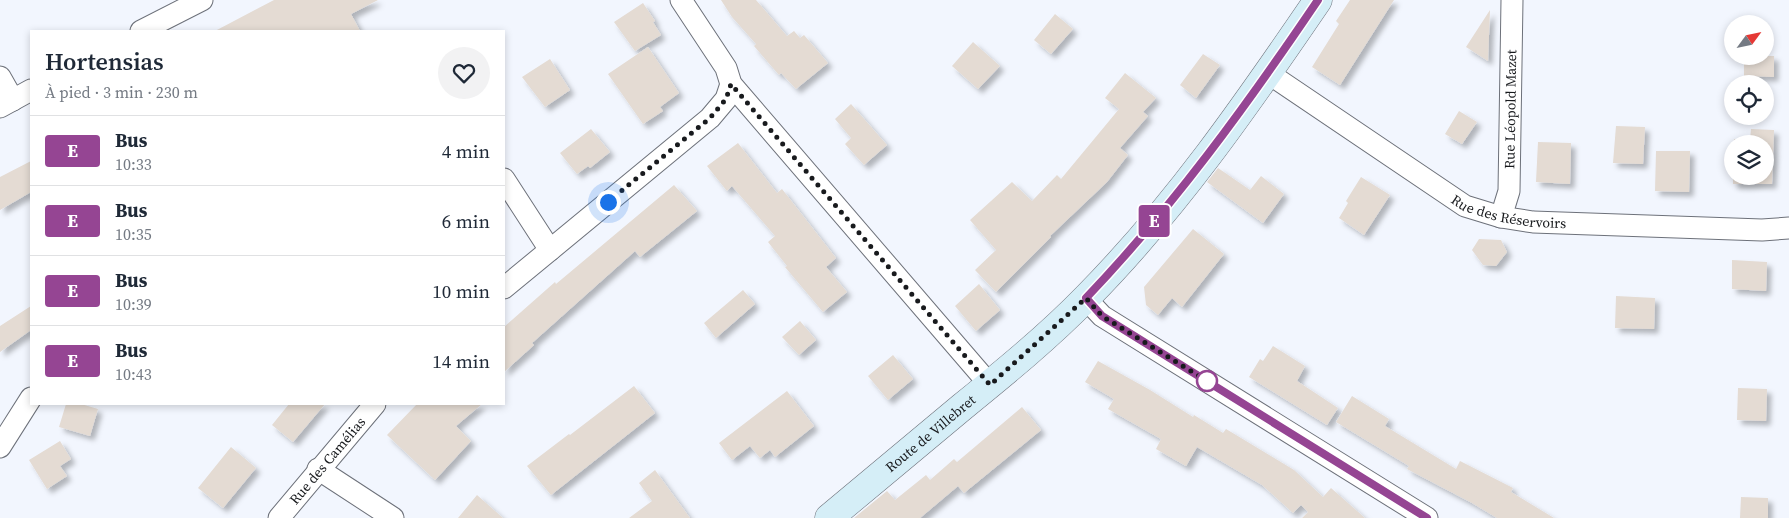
<!DOCTYPE html>
<html lang="fr">
<head>
<meta charset="utf-8">
<style>
	:root { --surface:#fff; --page:#f2f2f3; --text:#1f2937; --muted:#747a83; --line:#e0e1e3 }
	body { margin:0; font-family:"Source Serif 4",serif; background:var(--page); color:var(--text); height:100vh; display:flex; flex-direction:column; font-size:19px; white-space:nowrap }
	* { box-sizing:border-box; margin:0 }
	p { font-size:16px; color:var(--muted) }
	.icon { flex:none; width:28px; height:28px; fill:none; stroke:currentColor; stroke-width:2; stroke-linecap:round; stroke-linejoin:round }
	.map { position:relative; flex:1; overflow:hidden }
	.sheet { position:absolute; left:30px; top:30px; width:475px; height:375px; display:flex; flex-direction:column; background:var(--surface); border-radius:0px; box-shadow:0 2px 8px #0003 }
	.sheet>* { flex:none }
	.badge { padding:0 10px; border-radius:4px; font-size:18px; line-height:32px }
	.needle { width:32px; rotate:57deg }
	.controls { position:absolute; left:1724px; top:15px; display:grid; gap:10px }
	.controls a { display:grid; place-items:center; width:50px; height:50px; border-radius:50%; background:var(--surface); box-shadow:0 2px 8px #0003; font-size:25px }
	.you { position:absolute; width:25px; height:25px; margin:-12px; border:4px solid #fff; border-radius:50%; background:#1a73e8; box-shadow:0 0 0 8px #1a73e833 }
	.map>.badge { position:absolute; translate:-50% -50%; box-shadow:0 0 0 2px #fff }
	.round { display:grid; place-items:center; flex:none; width:52px; height:52px; border-radius:26px; background:var(--page) }
	.overview { display:flex; align-items:center; justify-content:space-between; height:85px; padding:0 15px }
	h1 { font-size:24px; font-weight:600; line-height:38px }
	ul { padding:0; list-style:none }
	li { display:flex; align-items:center; gap:15px; height:70px; padding:0 15px; border-top:1px solid var(--line) }
	li div { flex:1 }
	li b { display:block; font-size:19px }
	li em { font-style:normal }
	li .badge { min-width:55px; font-weight:700; text-align:center }
	.map>svg:first-child { display:block }
</style>
</head>
<body>
<div class="map">
<svg width="1789" height="518" viewBox="0 0 1789 518">
	<defs>
		<filter id="shadow"><feDropShadow dx="4.5" dy="4.5" stdDeviation="2.5" flood-color="#0004"/></filter>
	</defs>
	<rect width="100%" height="100%" fill="#f2f6fe"/>
	<path fill="#e4dbd3" filter="url(#shadow)" d="M274,0H378L351,14L360,31H215Z
		M721,0H756L787,36L794,31L800,38L804,35L828,63L796,89L781,73L779,75L754,46L756,44L732,17Z
		M1350,0H1394L1340,85L1312,67L1339,24L1336,21Z
		M643,3L655,21L653,22L661,35L635,51L614,22Z
		M1490,10L1488,61L1466,47Z
		M1055,14L1073,29L1051,54L1034,40Z
		M973,42L1000,66L978,89L952,66Z
		M648,47L679,93L660,107L663,111L643,124L608,74Z
		M1203,54L1220,65L1196,98L1180,85Z
		M1744,56H1774V77L1744,76Z
		M550,59L570,90L545,107L522,77Z
		M1125,73L1156,98L1143,112L1148,116L1120,148L1128,155L1107,182L1050,236L1051,237L996,292L975,270L996,250L970,220L1012,182L1032,201L1057,175L1061,179L1119,109L1105,98Z
		M851,104L887,145L864,165L845,144L851,138L835,119Z
		M1459,111L1477,122L1462,144L1445,134Z
		M1616,126L1645,127L1643,164L1613,163Z
		M591,129L610,152L590,168L588,166L577,174L560,153Z
		M1751,129L1774,130L1772,184H1733V176H1765V144H1734V139L1750,140Z
		M1538,142L1571,143L1570,184L1536,182Z
		M738,143L777,193L782,189L836,258L826,267L847,292L823,312L785,267L787,266L768,242L775,236L732,186L727,191L707,166Z
		M1656,151H1690L1689,192L1655,191Z
		M31,161V192L0,210V177Z
		M1218,168L1250,190L1261,176L1284,194L1263,223L1207,182Z
		M1361,177L1390,195L1364,235L1339,218L1348,203L1346,201Z
		M674,185L697,211L640,257L635,251L532,343L534,345L504,372V327L555,282L556,284Z
		M1193,229L1224,254L1182,307L1172,298L1158,315L1146,305L1144,287Z
		M1479,239L1501,240L1507,252L1496,266L1483,265L1472,250Z
		M1732,260L1767,262L1766,291L1732,289Z
		M979,284L1000,310L976,331L955,306Z
		M743,290L755,304L716,338L704,323Z
		M1616,296L1655,298L1654,329L1615,328Z
		M31,306V330L0,352V326Z
		M800,321L816,340L799,355L782,337Z
		M1273,346L1305,366L1297,381L1338,408L1327,425L1249,377L1260,359L1263,361Z
		M893,355L913,379L888,400L868,376Z
		M1098,361L1150,390L1193,417L1194,415L1223,433L1226,429L1241,438L1294,470L1323,497L1331,488L1365,518H1302L1308,512L1301,505L1293,513L1262,485L1197,447L1186,466L1156,449L1161,439L1108,409L1114,399L1085,382Z
		M634,386L655,413L551,495L527,466L569,434L570,435Z
		M1738,388L1767,389L1766,421L1737,420Z
		M787,391L814,426L775,457L770,450L760,458L750,446L732,460L719,443Z
		M1352,396L1389,419L1385,426L1456,469L1460,461L1513,488L1511,492L1554,518H1497L1472,503L1407,469L1409,466L1336,422Z
		M66,404H81L98,409L90,436L59,427Z
		M289,404H325L293,442L272,425Z
		M417,404H482L456,426L471,441L435,480L387,435Z
		M1022,407L1041,430L964,493L958,486L920,518H854L887,491L895,500L926,475L930,480L954,459L957,462Z
		M60,441L71,459L60,466L67,476L47,489L29,460Z
		M231,447L256,468L223,508L198,488Z
		M655,470L690,518H629L652,501L639,483Z
		M477,495L503,518H458Z
		M1741,497L1768,498V518H1740Z"/>
	<g fill="none" stroke-linecap="round" stroke-linejoin="round">
		<g stroke="#6d717a" stroke-width="23">
			<g id="street">
				<path d="M681,0L726,68L731,84L990,385"/>
				<path d="M141,31L202,0"/>
				<path id="s1" d="M1268,73L1465,206L1501,217L1533,222L1762,230L1789,228"/>
				<path d="M0,77L13,100"/>
				<path d="M0,107L31,90"/>
				<path d="M504,179L550,250"/>
				<path id="s2" d="M1501,217L1509,191L1512,0"/>
				<path d="M504,288L710,118L726,99L731,84"/>
				<path d="M1086,299L1102,316L1427,518"/>
				<path d="M0,447L31,398"/>
				<path d="M318,469L393,518"/>
				<path id="s3" d="M279,518L375,404"/>
			</g>
		</g>
		<g stroke="#6d717a" stroke-width="29">
			<g id="secondary">
				<path id="s4" d="M829,518C873,481 918,444 962,407C1005,372 1048,337 1087,297C1175,208 1247,104 1318,0"/>
			</g>
		</g>
		<use href="#street" stroke="#fff" stroke-width="21"/>
		<use href="#secondary" stroke="#d5eef7" stroke-width="28"/>
	</g>
	<g fill="none" stroke-linecap="round" stroke-linejoin="round">
		<g stroke="#fff" stroke-width="11">
			<path id="line" d="M1318,0C1247,105 1173,207 1086,298L1102,316L1427,518"/>
		</g>
		<use href="#line" stroke="#954593" stroke-width="8"/>
		<path stroke="#181a1d" stroke-width="5" stroke-dasharray="0 9" d="M608,202L710,118L726,99L731,84L990,385L1086,298L1102,316L1207,381"/>
	</g>
	<circle fill="#fff" stroke="#954593" stroke-width="2.5" cx="1207" cy="381" r="10"/>
	<g text-anchor="middle" stroke-width="4.5" stroke-linejoin="round" paint-order="stroke">
		<g font-size="14" fill="#181a1d" stroke="#f2f6fe">
			<text dy="5" stroke="none"><textPath href="#s2" startOffset="109">Rue Léopold Mazet</textPath></text>
			<text dy="5" stroke="none"><textPath href="#s1" startOffset="282">Rue des Réservoirs</textPath></text>
			<text dy="5" stroke="none"><textPath href="#s4" startOffset="132">Route de Villebret</textPath></text>
			<text dy="5" stroke="none"><textPath href="#s3" startOffset="75">Rue des Camélias</textPath></text>
		</g>
	</g>
</svg>
<div class="controls">
<a><svg class="needle" viewBox="-14 -14 28 28"><path d="M0-13l5 13h-10z" fill="#e53935"/><path d="M0 13l5-13h-10z" fill="#747a83"/></svg></a>
<a><svg class="icon" aria-label="locate" viewBox="0 0 24 24"><circle cx="12" cy="12" r="6"/><path d="M12 2v4M12 18v4M2 12h4M18 12h4"/></svg></a>
<a><svg class="icon" aria-label="layers" viewBox="0 0 24 24"><path d="M12 4l9 5-9 5-9-5zM3 14l9 5 9-5"/></svg></a>
</div>
<div class="you" style="left:608px;top:202px"></div>
<b class="badge" style="left:1154px;top:221px;background:#954593;color:#fff">E</b>
<section class="sheet">
<div class="overview"><div><h1>Hortensias</h1><p>À pied · 3 min · 230 m</p></div><a class="round"><svg class="icon" aria-label="heart" viewBox="0 0 24 24"><path d="M12 20l-8-8c-3-5 5-10 8-4 3-6 11-1 8 4z"/></svg></a></div>
<ul>
<li><span class="badge" style="background:#954593;color:#fff">E</span><div><b>Bus</b><p>10:33</p></div><em>4 min</em></li>
<li><span class="badge" style="background:#954593;color:#fff">E</span><div><b>Bus</b><p>10:35</p></div><em>6 min</em></li>
<li><span class="badge" style="background:#954593;color:#fff">E</span><div><b>Bus</b><p>10:39</p></div><em>10 min</em></li>
<li><span class="badge" style="background:#954593;color:#fff">E</span><div><b>Bus</b><p>10:43</p></div><em>14 min</em></li>
</ul>
</section>
</div>
</body>
</html>
